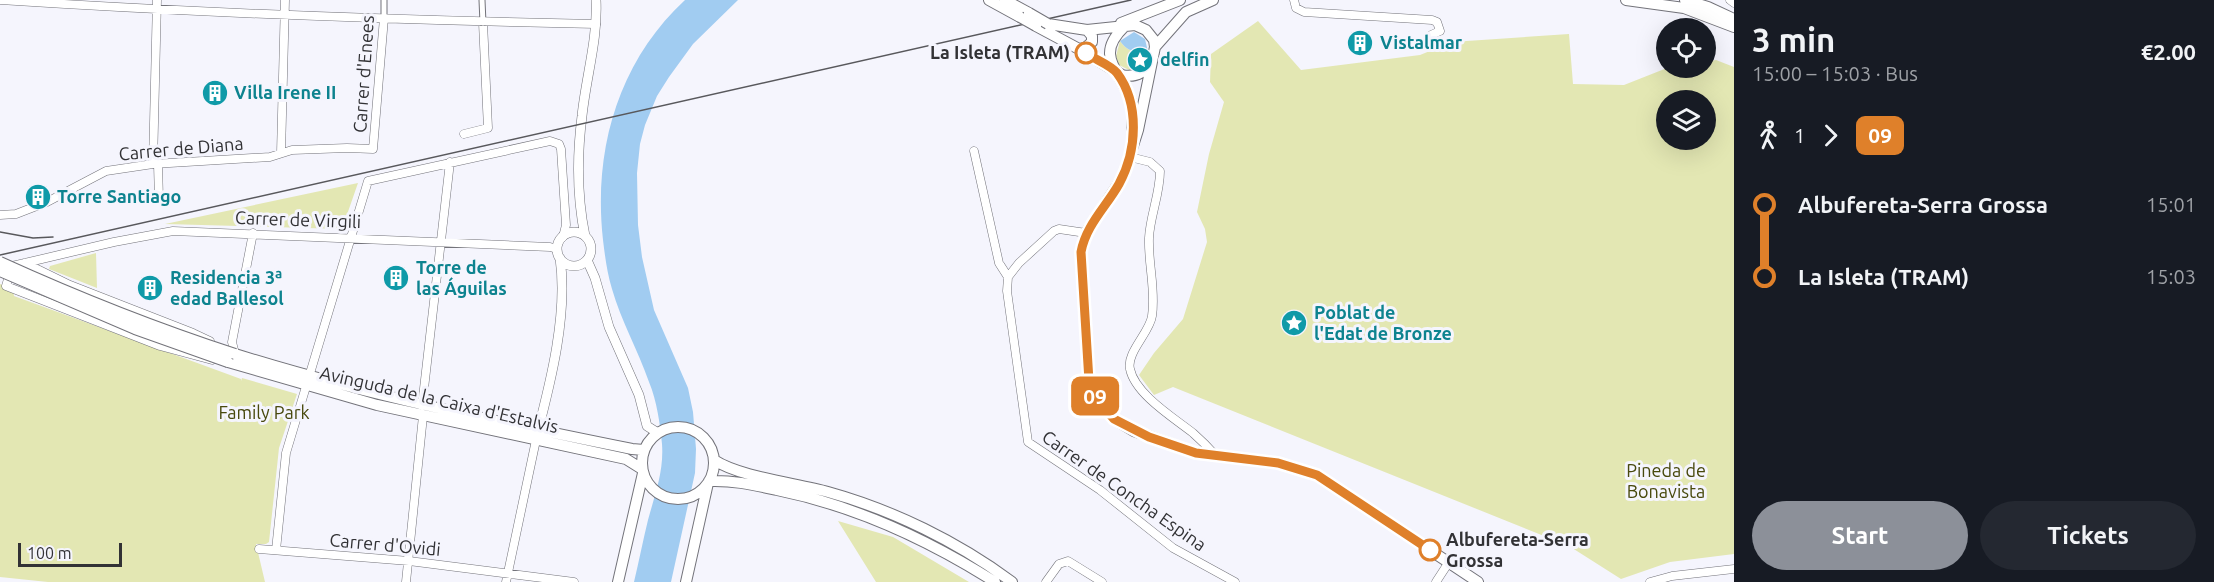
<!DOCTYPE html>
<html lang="en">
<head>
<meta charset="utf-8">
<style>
	:root { --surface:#171b24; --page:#242831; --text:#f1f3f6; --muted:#9ea1a6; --accent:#8c9099 }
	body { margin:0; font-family:Ubuntu,sans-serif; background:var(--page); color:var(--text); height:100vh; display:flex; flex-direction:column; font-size:22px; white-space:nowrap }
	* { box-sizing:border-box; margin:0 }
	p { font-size:20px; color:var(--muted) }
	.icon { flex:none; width:33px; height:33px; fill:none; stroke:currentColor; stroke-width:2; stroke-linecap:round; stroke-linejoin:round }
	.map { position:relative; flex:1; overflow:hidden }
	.sheet { display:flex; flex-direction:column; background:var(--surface); width:480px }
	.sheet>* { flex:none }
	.badge { padding:0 12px; border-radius:9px; font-size:21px; line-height:39px }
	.buttons { position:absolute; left:1656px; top:18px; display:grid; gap:12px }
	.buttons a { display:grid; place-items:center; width:60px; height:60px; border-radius:50%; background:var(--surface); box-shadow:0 6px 24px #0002; font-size:30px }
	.scale { position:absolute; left:18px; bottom:15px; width:104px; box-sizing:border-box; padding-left:6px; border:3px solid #323235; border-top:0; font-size:16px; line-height:21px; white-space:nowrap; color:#323235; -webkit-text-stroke:4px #f5f5fd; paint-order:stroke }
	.map>.badge { position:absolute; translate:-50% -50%; box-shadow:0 0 0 3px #fff }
	.legs { display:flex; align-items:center; gap:9px; height:66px; padding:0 18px; font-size:20px }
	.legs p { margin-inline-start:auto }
	.summary { display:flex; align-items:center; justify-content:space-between; height:102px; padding:0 18px }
	h1 { font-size:33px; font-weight:700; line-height:45px }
	.cta { display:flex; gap:12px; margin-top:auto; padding:12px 18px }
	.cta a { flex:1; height:69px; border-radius:36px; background:var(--accent); color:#fff; font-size:24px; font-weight:700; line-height:69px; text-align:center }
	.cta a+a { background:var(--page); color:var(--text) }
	ul { padding:0 18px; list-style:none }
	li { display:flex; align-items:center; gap:21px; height:72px; font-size:22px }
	li i { display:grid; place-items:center; width:9px; height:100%; margin:0 8px; background:currentColor }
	li i::after { content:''; width:15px; height:15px; margin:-8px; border:4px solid; border-radius:50%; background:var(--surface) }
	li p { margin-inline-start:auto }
	li:first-child i { background:linear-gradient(#0000 50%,currentColor 0) }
	li:last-child i { background:linear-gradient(currentColor 50%,#0000 0) }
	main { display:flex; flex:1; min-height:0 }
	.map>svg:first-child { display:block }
</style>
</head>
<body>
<main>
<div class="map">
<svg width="1734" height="582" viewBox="0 0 1734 582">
	<rect width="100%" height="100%" fill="#f5f5fd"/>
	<path fill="#e3e7b3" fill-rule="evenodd" d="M1258,21L1301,70L1420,55L1452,42L1569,34L1573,84L1624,85L1667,68H1706V62L1716,60L1734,67V554L1670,562L1621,579L1569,546L1173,387L1154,395L1139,375L1154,353L1183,319L1207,242L1205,229L1197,212L1209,154L1224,102L1210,82L1211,54ZM1666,100H1706V140H1666Z
		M1120,41C1127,51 1136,54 1148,52C1144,62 1139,67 1129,70L1119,65L1116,56Z
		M358,183L342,229L165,224Z
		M96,253L97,288L49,269L50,266Z
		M0,284L13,289L14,296L241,379V381L242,378L297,394L279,448L269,542L266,544H256L265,582H48L0,577Z
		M838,521L893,537L969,582H876Z"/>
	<path fill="#a1ccf1" d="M685,0H738L693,44L669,77L657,96L645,125L640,144L637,173L638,225L642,257L654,310L688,388L693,412L696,449L695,473L671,582H634C639,561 643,540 648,520C655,494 664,471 662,444C660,424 657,401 649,382C638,350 621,321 612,289C607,273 605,256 603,240C593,150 618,62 685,0Z
		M1134,32L1145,39L1148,52C1136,54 1127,51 1120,41Z"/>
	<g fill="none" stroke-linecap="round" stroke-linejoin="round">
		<g stroke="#73737a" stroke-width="7">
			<path id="pedestrian" d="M482,0L483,23
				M384,18V0"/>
		</g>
		<g stroke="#73737a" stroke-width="9">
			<path id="minor" d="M0,0C198,13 397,20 596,24
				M1294,0L1296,8L1304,12L1432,20L1437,22L1440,31L1431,35
				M1730,0L1734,3
				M464,134L488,128L483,23
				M974,151L999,263L1008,277L1007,291L1028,442L1100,490L1173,548L1235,582
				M281,153L285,0
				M1130,157L1150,162L1160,171C1160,194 1150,216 1149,238C1148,264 1156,290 1152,316C1150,332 1126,353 1130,369C1135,394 1174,418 1193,433C1201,440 1209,448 1216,456
				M153,164L157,0
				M158,164L159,200
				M0,215L16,214L47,202L106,171L153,164L270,157L292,150L347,148L373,149L384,18
				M25,263L70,285L193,333L210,341
				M1008,277L1019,263L1054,231L1059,229L1086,233
				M235,354L232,342L253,233
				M212,360L160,346L6,286L12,266L114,242L173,231L550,247L557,249
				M422,406L450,162
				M259,549L409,561L574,582
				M276,550L286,453L368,181L550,141L559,144L561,149L566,225L563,237
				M406,582L423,416
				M506,582L536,440
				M1046,582L1059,564L1068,561L1102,582
				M1436,582L1449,562
				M1650,582L1672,576L1734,569"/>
		</g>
		<g stroke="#73737a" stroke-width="10">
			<path id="tertiary" d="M557 249a17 17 0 1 1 34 0a17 17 0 1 1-34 0Z
				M585,236C577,197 577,155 582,116C586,77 598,39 596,0
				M587,260L595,278L609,327L639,395L647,426L658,433
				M537,434C551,381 568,313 560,258"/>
		</g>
		<g stroke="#73737a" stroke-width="12">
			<path id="secondary" d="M989,0L1020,17
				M1005,0L1029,13
				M1626,0L1684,8L1734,27
				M1685,0L1708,7L1734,19
				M1121,23L1180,0
				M1048,24L1087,30L1135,25L1146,30L1154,40L1155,47L1138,130L1125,171L1119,183L1086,233L1081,252L1089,381L1093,393L1106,411L1114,419L1134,431L1196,453L1278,463L1317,475L1478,582
				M1036,26L1079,49L1122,75C1135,78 1144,73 1151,63
				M1124,27C1094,56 1120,70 1130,99C1134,108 1133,118 1132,128
				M1155,47L1186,12L1213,0
				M1079,49L1085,48L1092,42V36L1087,30
				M235,354C366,395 498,422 632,449L644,450
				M228,362L377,405L626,459L642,469
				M642 463a36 36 0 1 1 72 0a36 36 0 1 1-72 0Z
				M714,460C740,477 795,483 828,492C893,510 958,542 1012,582
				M709,481C733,480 754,485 777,490C856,506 927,539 995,582
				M618,582L643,473
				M686,582L708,483"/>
		</g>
		<use href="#pedestrian" stroke="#fff" stroke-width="5"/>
		<use href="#minor" stroke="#fff" stroke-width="8"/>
		<use href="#tertiary" stroke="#fff" stroke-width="9"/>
		<use href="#secondary" stroke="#fff" stroke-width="10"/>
		<path stroke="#58585c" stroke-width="1.5" d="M0,232L33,238L53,237
			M0,255L1131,0"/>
		<g stroke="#73737a" stroke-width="12" stroke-linecap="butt">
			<path id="secondary-bridge" d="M1029,13L1048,24
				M1020,17L1036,26
				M0,262C77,297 155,328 235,354
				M0,271L135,329L228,362"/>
		</g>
		<use href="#secondary-bridge" stroke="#fff" stroke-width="10"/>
	</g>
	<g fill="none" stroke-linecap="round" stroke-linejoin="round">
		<g stroke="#fff" stroke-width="14">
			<path id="line-1" d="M1086,53C1094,59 1111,65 1117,73C1140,104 1137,151 1119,184C1106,207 1086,225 1081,252L1089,381L1099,402L1114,419L1149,437L1196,453L1278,463L1317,475L1430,550"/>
		</g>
		<use href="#line-1" stroke="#df802a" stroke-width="9"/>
	</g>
	<defs>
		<g id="building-disc" transform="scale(1.35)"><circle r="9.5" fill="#0f9aa8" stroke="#f5f5fd"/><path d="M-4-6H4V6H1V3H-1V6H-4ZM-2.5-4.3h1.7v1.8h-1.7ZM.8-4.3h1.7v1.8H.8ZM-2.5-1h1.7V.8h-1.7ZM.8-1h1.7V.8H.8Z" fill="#fff"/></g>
		<g id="sight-disc" transform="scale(1.35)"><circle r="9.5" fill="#0f9aa8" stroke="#f5f5fd"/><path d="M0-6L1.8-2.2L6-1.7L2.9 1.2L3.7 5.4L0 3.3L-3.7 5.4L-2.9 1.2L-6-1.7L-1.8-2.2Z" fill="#fff"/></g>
	</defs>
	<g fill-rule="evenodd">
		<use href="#building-disc" x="1360" y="43"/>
		<use href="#sight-disc" x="1140" y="60"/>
		<use href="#building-disc" x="215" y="93"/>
		<use href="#building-disc" x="38" y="197"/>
		<use href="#building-disc" x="396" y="278"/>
		<use href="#building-disc" x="150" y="288"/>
		<use href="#sight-disc" x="1294" y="323"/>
	</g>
	<g fill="#fff" stroke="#df802a" stroke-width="3">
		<circle cx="1086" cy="53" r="10"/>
		<circle cx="1430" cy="550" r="10"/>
	</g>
	<g text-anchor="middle" stroke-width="6" stroke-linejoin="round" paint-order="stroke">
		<g font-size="18" font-weight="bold" fill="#0d838f" stroke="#f5f5fd" text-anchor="start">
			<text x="1380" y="49">Vistalmar</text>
			<text x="1160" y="66">delfin</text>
			<text x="234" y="99">Villa Irene II</text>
			<text x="57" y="203">Torre Santiago</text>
			<text x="416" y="274">Torre de<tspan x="416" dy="21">las Águilas</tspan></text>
			<text x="170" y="284">Residencia 3ª<tspan x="170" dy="21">edad Ballesol</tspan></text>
			<text x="1314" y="319">Poblat de<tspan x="1314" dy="21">l'Edat de Bronze</tspan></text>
		</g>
		<g font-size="18" font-weight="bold" fill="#323235" stroke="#f5f5fd" text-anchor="end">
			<text x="1070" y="59">La Isleta (TRAM)</text>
			<text x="1446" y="546" text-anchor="start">Albufereta-Serra<tspan x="1446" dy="21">Grossa</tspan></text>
		</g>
		<g font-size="18" fill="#323235" stroke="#f5f5fd">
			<text transform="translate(364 74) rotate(-86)" y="6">Carrer d'Enees</text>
			<text transform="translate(181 149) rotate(-5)" y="6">Carrer de Diana</text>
			<text transform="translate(298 220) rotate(2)" y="6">Carrer de Virgili</text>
			<text transform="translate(439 400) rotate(13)" y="6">Avinguda de la Caixa d'Estalvis</text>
			<text transform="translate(1124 491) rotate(35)" y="6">Carrer de Concha Espina</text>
			<text transform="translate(385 545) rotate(5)" y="6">Carrer d'Ovidi</text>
		</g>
		<g font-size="18" fill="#48490d" stroke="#f5f5fd">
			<text x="264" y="419">Family Park</text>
			<text x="1666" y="477">Pineda de<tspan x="1666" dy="21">Bonavista</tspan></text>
		</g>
	</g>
</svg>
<div class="buttons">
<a><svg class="icon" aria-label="locate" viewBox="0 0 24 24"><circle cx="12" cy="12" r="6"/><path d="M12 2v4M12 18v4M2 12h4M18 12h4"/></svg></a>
<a><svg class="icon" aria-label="layers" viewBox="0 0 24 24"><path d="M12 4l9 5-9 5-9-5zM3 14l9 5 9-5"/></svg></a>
</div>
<div class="scale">100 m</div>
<b class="badge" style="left:1095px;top:396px;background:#df802a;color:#fff">09</b>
</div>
<section class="sheet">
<div class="summary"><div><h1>3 min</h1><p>15:00 – 15:03 · Bus</p></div><b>€2.00</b></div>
<div class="legs"><svg class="icon" aria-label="walk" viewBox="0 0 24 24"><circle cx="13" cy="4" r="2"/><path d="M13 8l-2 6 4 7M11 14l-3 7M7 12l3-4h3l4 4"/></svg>1<svg class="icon" aria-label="forward" viewBox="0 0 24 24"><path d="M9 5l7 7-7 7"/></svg><b class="badge" style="background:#df802a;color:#fff">09</b></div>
<ul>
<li><i style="color:#df802a"></i><b>Albufereta-Serra Grossa</b><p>15:01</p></li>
<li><i style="color:#df802a"></i><b>La Isleta (TRAM)</b><p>15:03</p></li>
</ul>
<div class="cta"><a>Start</a><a>Tickets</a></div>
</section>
</main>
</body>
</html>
